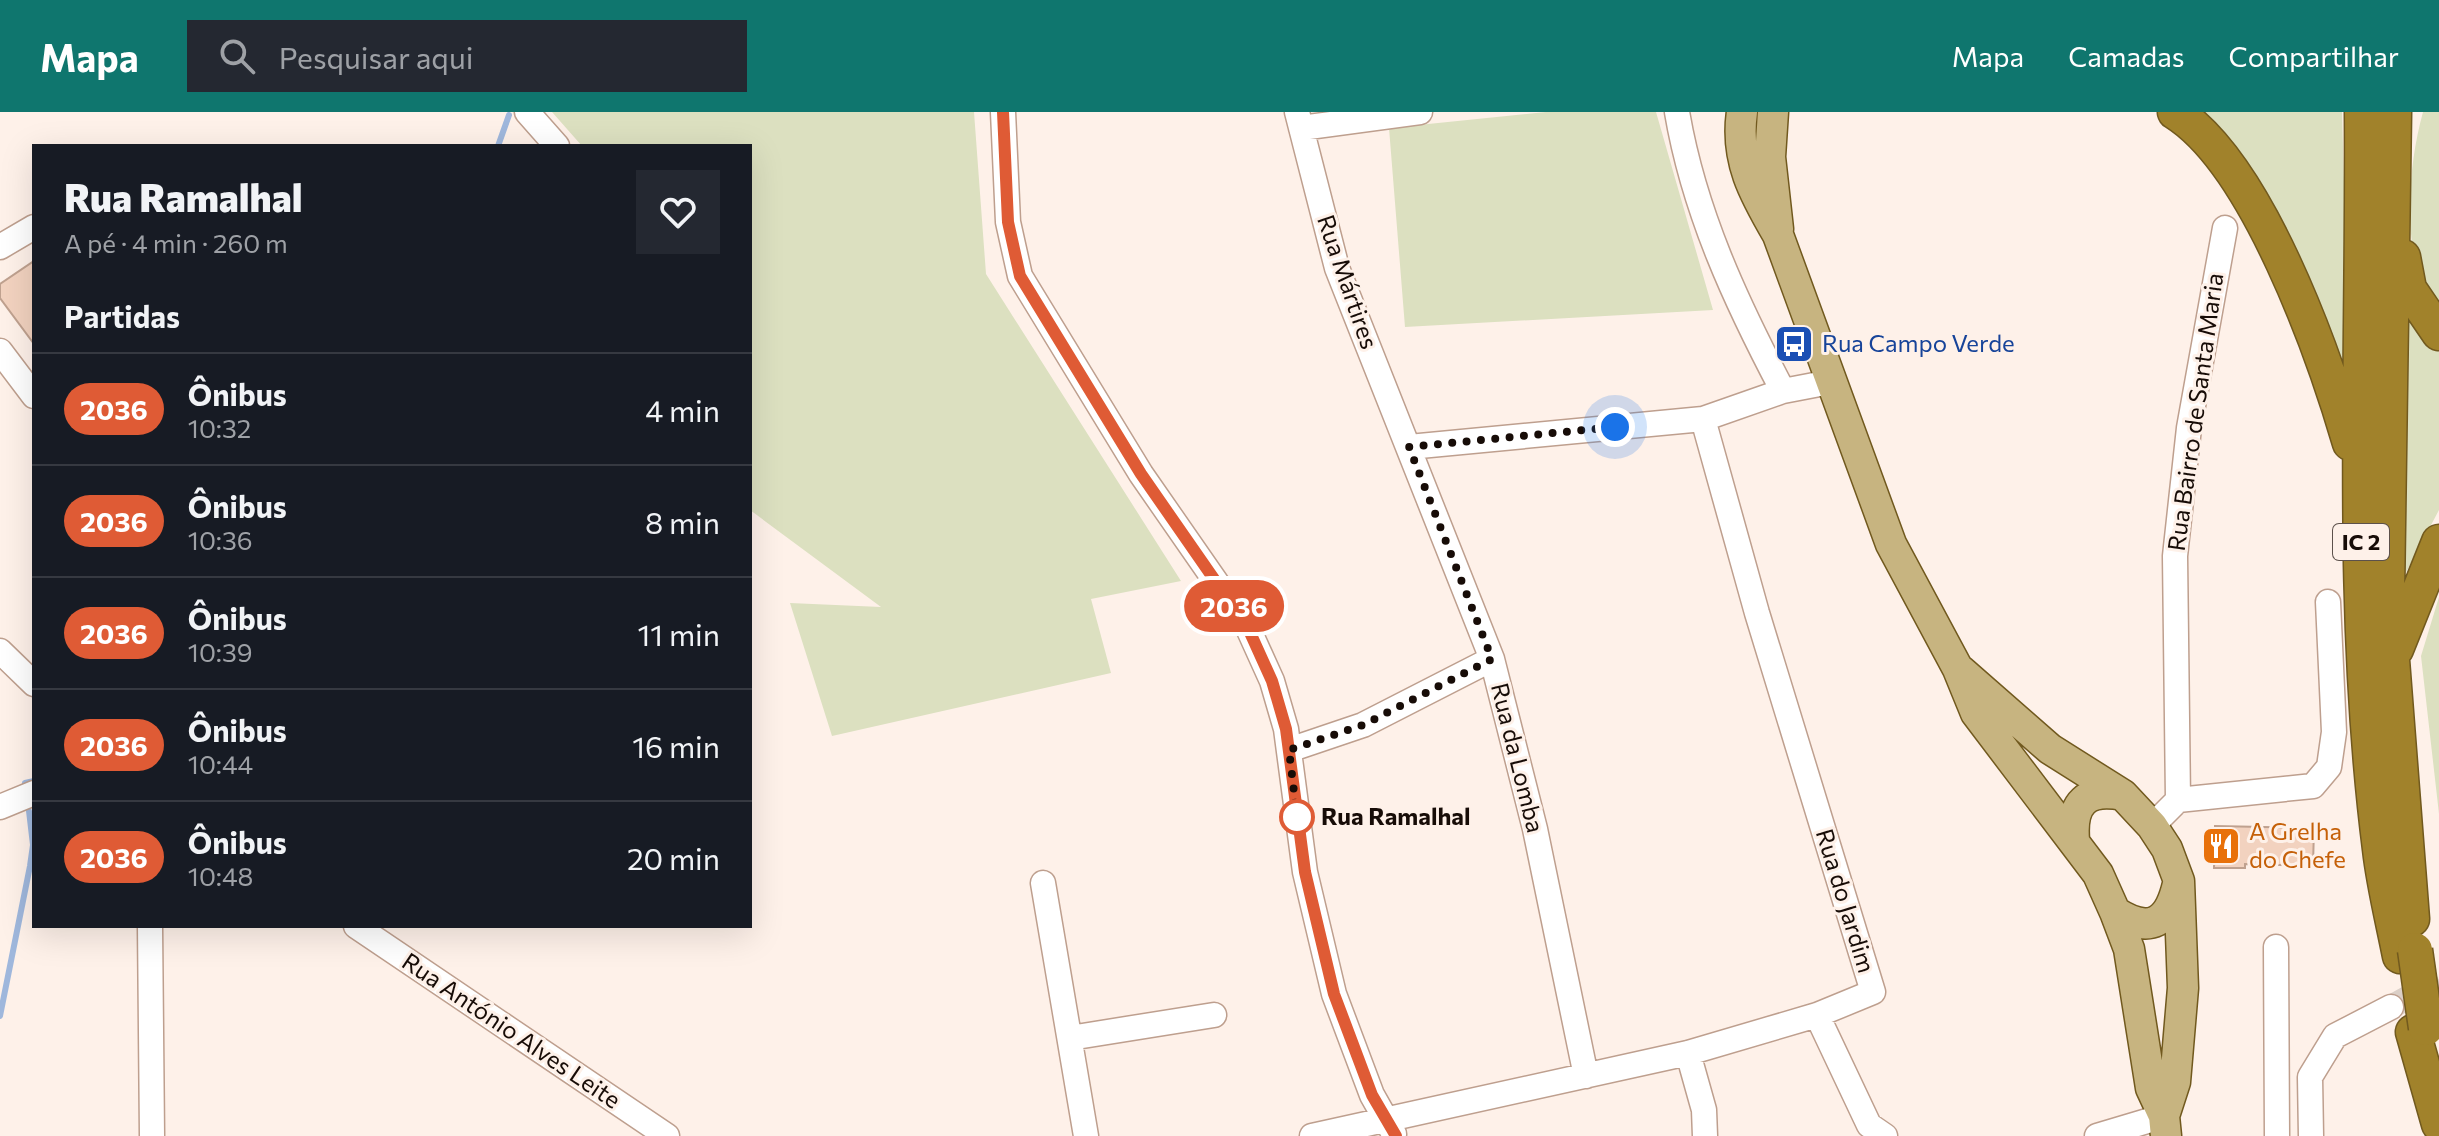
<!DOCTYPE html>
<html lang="pt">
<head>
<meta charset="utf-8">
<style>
	:root { --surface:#171b24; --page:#242831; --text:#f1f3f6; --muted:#9ea1a6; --line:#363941; --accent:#0f766e }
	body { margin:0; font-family:Commissioner,sans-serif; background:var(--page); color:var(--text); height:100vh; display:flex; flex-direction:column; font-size:30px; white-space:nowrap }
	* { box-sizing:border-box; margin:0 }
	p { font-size:26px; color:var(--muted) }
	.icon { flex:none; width:44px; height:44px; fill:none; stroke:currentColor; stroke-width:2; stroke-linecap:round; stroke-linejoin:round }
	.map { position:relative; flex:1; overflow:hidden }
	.details { position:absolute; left:32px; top:32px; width:720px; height:784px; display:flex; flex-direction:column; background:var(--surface); border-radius:0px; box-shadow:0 8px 32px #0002 }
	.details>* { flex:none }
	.badge { padding:0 16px; border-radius:26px; font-size:28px; line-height:52px }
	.you { position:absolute; width:40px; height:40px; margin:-20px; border:6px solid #fff; border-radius:50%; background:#1a73e8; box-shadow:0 0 0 12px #1a73e833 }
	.map>.badge { position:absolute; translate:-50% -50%; box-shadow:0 0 0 4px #fff }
	h2 { padding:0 32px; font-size:30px; line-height:72px }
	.round { display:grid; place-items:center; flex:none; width:84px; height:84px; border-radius:0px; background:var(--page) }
	.overview { display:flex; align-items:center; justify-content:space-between; height:136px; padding:0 32px }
	h1 { font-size:38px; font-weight:800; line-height:60px }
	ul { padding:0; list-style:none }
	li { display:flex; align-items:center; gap:24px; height:112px; padding:0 32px; border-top:2px solid var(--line) }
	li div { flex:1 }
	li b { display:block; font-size:30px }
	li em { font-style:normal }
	li .badge { min-width:88px; font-weight:700; text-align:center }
	header { display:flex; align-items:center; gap:48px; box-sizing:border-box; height:112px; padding:0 40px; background:var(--accent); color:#fff }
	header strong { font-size:38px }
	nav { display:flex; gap:44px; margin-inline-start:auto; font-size:28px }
	.search { width:560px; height:72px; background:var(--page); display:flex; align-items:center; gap:20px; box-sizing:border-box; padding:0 28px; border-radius:0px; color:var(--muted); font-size:30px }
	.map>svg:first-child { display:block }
</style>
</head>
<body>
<header>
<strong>Mapa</strong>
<div class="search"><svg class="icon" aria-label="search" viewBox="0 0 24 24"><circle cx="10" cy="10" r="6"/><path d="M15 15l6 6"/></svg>Pesquisar aqui</div>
<nav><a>Mapa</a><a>Camadas</a><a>Compartilhar</a></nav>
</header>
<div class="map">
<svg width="2439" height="1024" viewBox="0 0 2439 1024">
	<rect width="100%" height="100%" fill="#fef1e9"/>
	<path fill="#dce0c0" d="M552,0H974L986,162L1181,469L1091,487L1111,561L832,624L790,491L881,495L750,398V34H582Z
		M1546,0H1656L1713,198L1405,215L1389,16Z
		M2199,0H2342L2350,281L2329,215L2276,103Z
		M2423,0H2439V205C2432,189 2420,171 2416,154C2405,107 2410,47 2423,0Z
		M2401,189L2439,235V398L2404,464Z
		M2439,485V702L2421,544Z"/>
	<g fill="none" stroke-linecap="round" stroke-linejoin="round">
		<path stroke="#9fb7dc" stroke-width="6" d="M498,34L509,3
			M25,671L34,669
			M0,904L30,754L33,733L29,699"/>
	</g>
	<path fill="#f2d2bf" stroke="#bfa18f" stroke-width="2" d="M34,149V232L0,186V172Z
		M2215,714L2314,716L2313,754L2245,752V756H2214Z"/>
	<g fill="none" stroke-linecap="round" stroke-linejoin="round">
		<path stroke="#dbcfc7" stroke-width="24" stroke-dasharray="24 12" stroke-linecap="butt" d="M2391,895L2439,868"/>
		<g stroke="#be9f8e" stroke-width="27">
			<path id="minor" d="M527,0L557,34
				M1003,0L1008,110L1020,164L1141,362L1248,516L1272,569L1286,617L1305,760L1334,882L1372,983L1394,1022
				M1297,0L1337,156L1492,547L1535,717L1586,964
				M1677,0C1694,100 1736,190 1783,279
				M1301,16L1420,0
				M0,135L34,115
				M0,239L34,284
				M1409,335L1703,307L1783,279L1830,270
				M0,539L34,572
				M1289,638L1363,613L1492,547
				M2178,688L2313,674L2329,655L2334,620L2328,490
				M0,695L34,681
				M2152,714L2178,688L2175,444L2189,316L2225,116
				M1043,771L1086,1024
				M150,814L152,1024
				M356,814L667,1024
				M2276,835L2277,1024
				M1817,903L1869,1013L1885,1024
				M1070,926L1214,903
				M1688,941L1704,998L1705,1024
				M1312,1024L1688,941L1817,903L1873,880L1757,501L1703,307
				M2097,1024L2164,1004
				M2311,1024L2310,965L2335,924L2391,895"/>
		</g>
		<g stroke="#71591e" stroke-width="33">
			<path id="major" d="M1742,0C1735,48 1754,82 1778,123L1891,432L1958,557L1976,601L2098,762L2115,800L2129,837L2151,976L2164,1004L2166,1024
				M1773,0L1770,45L1778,117
				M1961,559L2050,637L2123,683L2152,714L2167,737L2179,769L2183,876L2175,970L2164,1004
				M2074,728C2071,691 2086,676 2123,683
				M2115,800C2151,823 2169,810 2178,772"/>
		</g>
		<g stroke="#71591e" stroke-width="37">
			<path id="highway" d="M2175,0C2257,52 2323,239 2350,331
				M2362,0C2364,245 2349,493 2380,737C2384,773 2393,808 2400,844
				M2394,0L2387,483L2412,807
				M2403,145L2409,177L2439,221
				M2396,537L2439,430
				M2413,920L2439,1012"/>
		</g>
		<use href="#minor" stroke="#fff" stroke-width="24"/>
		<use href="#major" stroke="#c7b480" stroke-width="30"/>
		<use href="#highway" stroke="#a1822b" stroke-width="34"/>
		<g stroke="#71591e" stroke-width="37" stroke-linecap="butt">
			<path id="highway-bridge" d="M2415,838L2426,916"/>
		</g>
		<use href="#highway-bridge" stroke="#a1822b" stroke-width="34"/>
	</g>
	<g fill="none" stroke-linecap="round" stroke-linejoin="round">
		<g stroke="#fff" stroke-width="18">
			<path id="line" d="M1003,0L1008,110L1020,164L1141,362L1248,516L1272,569L1286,617L1305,760L1334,882L1372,983L1396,1024"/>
		</g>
		<use href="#line" stroke="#df5b35" stroke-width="12"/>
		<path stroke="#170c07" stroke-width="8" stroke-dasharray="0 14.4" d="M1297,705L1289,638L1363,613L1492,547L1409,335L1615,315"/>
	</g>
	<defs>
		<g id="bus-square" transform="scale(2)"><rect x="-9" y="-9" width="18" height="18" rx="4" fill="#1a4fb4" stroke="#fef1e9"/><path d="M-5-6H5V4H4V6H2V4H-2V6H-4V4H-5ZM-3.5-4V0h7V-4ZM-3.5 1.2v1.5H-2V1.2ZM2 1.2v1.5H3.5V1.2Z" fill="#fff"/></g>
		<g id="restaurant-square" transform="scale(2)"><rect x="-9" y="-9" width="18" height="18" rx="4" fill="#e8710a" stroke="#fef1e9"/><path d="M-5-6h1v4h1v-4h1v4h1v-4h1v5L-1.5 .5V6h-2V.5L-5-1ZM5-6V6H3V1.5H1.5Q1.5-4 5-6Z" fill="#fff"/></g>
	</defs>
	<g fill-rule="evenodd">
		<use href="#bus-square" x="1794" y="232"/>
		<use href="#restaurant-square" x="2221" y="734"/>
	</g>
	<circle fill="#fff" stroke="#df5b35" stroke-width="4" cx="1297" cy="705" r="16"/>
	<g text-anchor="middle" stroke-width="6" stroke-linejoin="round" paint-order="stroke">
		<rect fill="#fef1e9" stroke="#5c514b" stroke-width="2" x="2333" y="412" width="56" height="36" rx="6"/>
		<g font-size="22" font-weight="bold" fill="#170c07">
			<text x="2361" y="438">IC 2</text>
		</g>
		<g font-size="24" fill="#170c07" stroke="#fef1e9">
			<text transform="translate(1347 170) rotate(71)" y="8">Rua Mártires</text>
			<text transform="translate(2196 300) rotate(-82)" y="8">Rua Bairro de Santa Maria</text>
			<text transform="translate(1517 646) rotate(76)" y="8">Rua da Lomba</text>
			<text transform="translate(1845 789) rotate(73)" y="8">Rua do Jardim</text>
			<text transform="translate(511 919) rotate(34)" y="8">Rua António Alves Leite</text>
		</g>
		<g font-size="24" fill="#164399" stroke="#fef1e9" text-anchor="start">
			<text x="1822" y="240">Rua Campo Verde</text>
		</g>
		<g font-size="24" font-weight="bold" fill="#170c07" stroke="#fef1e9" text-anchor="start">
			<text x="1321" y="713">Rua Ramalhal</text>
		</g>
		<g font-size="24" fill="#c56008" stroke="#fef1e9" text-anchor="start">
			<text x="2249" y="728">A Grelha<tspan x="2249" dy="28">do Chefe</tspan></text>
		</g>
	</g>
</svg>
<div class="you" style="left:1615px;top:315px"></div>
<b class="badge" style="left:1234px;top:494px;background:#df5b35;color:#fff">2036</b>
<section class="details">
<div class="overview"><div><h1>Rua Ramalhal</h1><p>A pé · 4 min · 260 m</p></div><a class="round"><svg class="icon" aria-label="heart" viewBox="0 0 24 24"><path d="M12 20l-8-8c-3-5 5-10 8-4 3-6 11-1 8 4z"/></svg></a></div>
<h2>Partidas</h2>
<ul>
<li><span class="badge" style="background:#df5b35;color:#fff">2036</span><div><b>Ônibus</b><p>10:32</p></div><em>4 min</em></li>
<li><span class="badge" style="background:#df5b35;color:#fff">2036</span><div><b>Ônibus</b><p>10:36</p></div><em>8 min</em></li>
<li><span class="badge" style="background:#df5b35;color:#fff">2036</span><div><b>Ônibus</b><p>10:39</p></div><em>11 min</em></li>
<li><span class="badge" style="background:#df5b35;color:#fff">2036</span><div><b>Ônibus</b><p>10:44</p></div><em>16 min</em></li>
<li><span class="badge" style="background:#df5b35;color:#fff">2036</span><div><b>Ônibus</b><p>10:48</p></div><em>20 min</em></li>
</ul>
</section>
</div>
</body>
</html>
